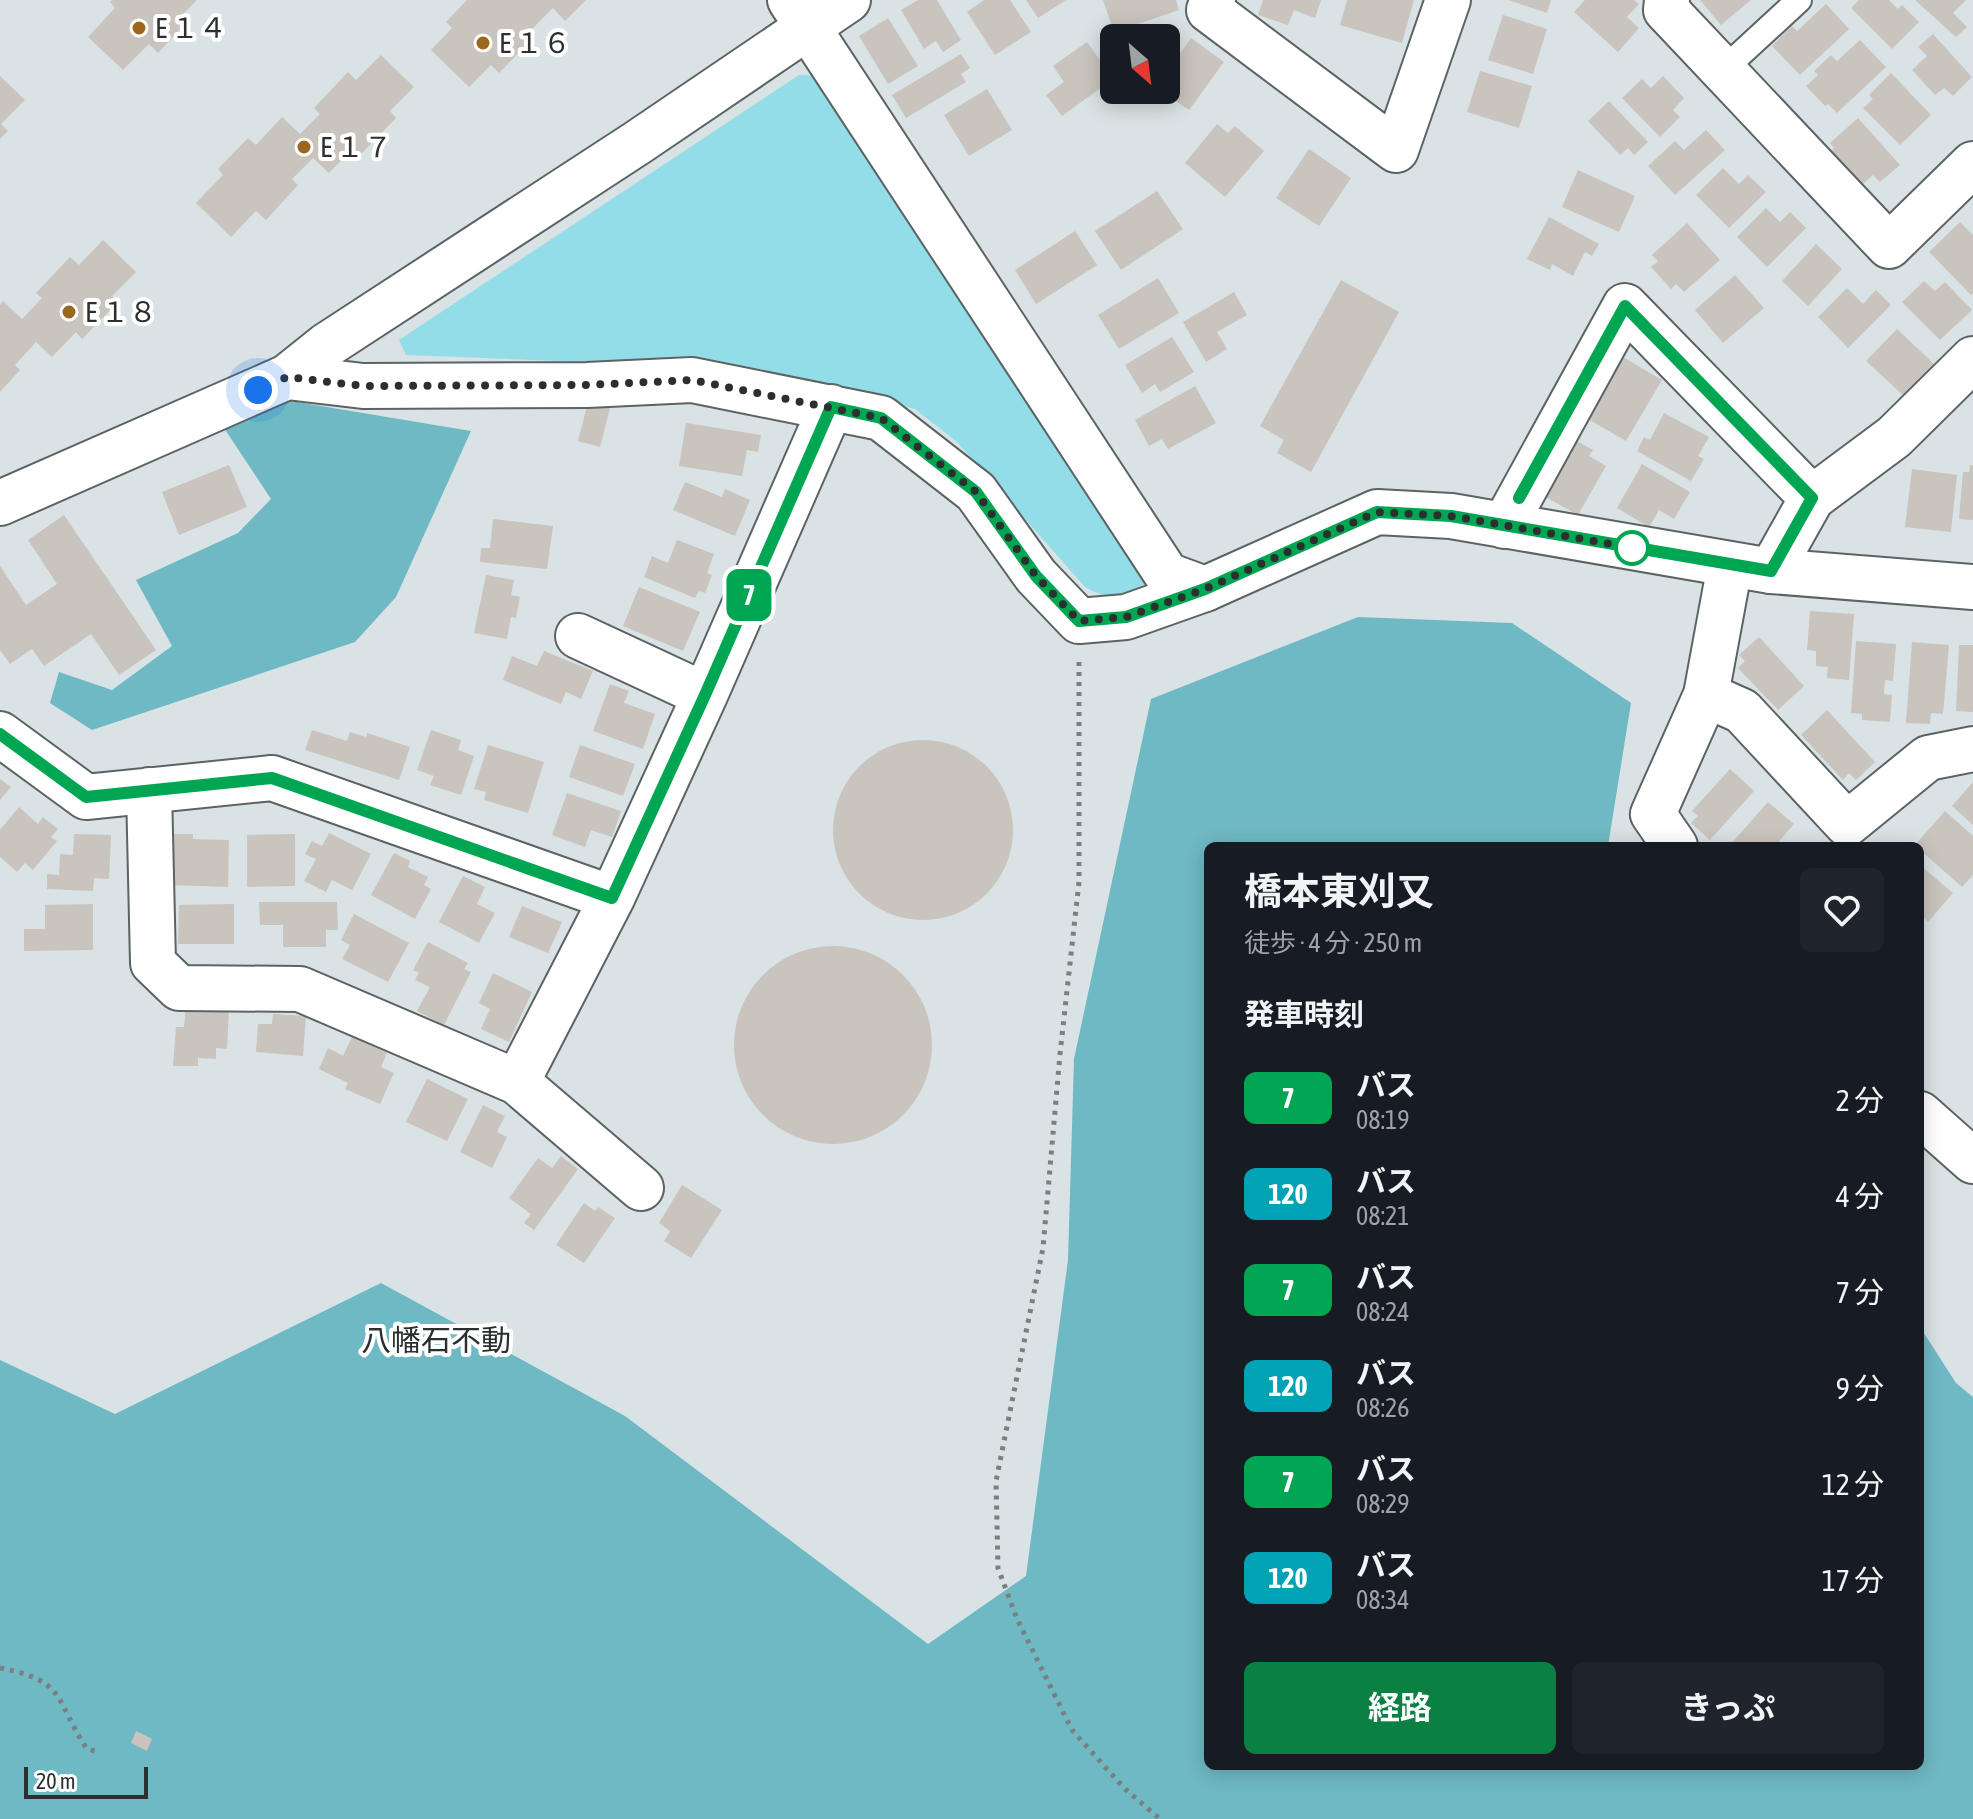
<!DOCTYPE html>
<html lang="ja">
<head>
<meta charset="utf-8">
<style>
	:root { --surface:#171b24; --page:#20242c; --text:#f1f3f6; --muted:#9ea1a6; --accent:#0b8043 }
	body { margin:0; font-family:"Asap Condensed","Noto Sans JP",sans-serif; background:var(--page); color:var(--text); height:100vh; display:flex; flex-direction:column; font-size:30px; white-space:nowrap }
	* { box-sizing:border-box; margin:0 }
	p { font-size:26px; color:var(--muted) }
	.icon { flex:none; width:44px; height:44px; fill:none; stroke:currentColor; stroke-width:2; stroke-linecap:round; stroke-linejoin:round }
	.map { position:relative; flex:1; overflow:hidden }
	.panel { position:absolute; left:1204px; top:842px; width:720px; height:928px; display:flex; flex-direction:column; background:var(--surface); border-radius:12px; box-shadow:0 4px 20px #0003 }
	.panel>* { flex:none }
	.badge { padding:0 16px; border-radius:12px; font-size:28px; line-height:52px }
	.needle { width:52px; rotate:152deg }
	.tools { position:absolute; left:1100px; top:24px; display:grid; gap:16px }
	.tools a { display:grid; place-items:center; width:80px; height:80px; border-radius:12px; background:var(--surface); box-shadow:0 4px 20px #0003; font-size:40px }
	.scale { position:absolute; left:24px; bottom:20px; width:124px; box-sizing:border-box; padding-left:8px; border:4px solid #2b2f30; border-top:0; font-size:22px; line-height:28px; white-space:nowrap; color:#2b2f30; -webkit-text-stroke:6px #fff; paint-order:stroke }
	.you { position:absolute; width:40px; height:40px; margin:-20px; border:6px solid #fff; border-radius:50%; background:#1a73e8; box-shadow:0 0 0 12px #1a73e833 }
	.map>.badge { position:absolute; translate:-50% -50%; box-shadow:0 0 0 4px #fff }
	h2 { padding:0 40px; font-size:30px; line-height:72px }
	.round { display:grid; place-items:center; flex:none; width:84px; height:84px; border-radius:12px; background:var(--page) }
	.overview { display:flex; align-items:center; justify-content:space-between; height:136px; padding:0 40px }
	h1 { font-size:38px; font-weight:700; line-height:60px }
	.primary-button { display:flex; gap:16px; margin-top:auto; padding:16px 40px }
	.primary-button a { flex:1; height:92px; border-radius:12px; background:var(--accent); color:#fff; font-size:32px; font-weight:700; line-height:92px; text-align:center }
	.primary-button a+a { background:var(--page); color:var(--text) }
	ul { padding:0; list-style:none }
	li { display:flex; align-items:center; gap:24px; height:96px; padding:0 40px }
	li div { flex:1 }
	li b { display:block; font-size:30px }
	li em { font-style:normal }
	li .badge { min-width:88px; font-weight:700; text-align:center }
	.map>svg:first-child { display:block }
</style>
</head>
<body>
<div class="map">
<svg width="1973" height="1819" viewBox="0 0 1973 1819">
	<rect width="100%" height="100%" fill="#d9e2e4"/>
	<path fill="#93dde9" d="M799,75L822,76L1148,583C1122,595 1110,602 1085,587L957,442L915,409L761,369L406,355L399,340Z"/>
	<path fill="#6fb9c4" d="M285,400L471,431L396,597L355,642L92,730L50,703L59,672L112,690L172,646L136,580L238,533L271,499L220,422Z
		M1358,617L1512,623L1631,703L1608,846H1208V1766H1920V1327L1956,1383L1973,1397V1819H0V1360L115,1414L381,1283L625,1416L928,1644L1026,1576L1068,1260L1074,1059L1151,699Z"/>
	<path fill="#cac4be" d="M112,0H197L184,13L190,19L158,53L149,44L123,70L88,37L115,8L110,2Z
		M467,0H586L565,21L553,8L530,31L535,36L499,73L491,65L469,87L431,50L452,28L446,22Z
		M918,0H937L961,40L943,52L936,41L924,49L901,10Z
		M984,0H1010L1031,32L995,55L967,12Z
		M1026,0H1066L1038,18Z
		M1103,0H1176L1179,10L1114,32Z
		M1263,0H1321L1315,18L1294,10L1288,25L1258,15Z
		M1347,0H1414L1402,43L1340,25Z
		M1508,0H1551L1547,13Z
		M1585,0H1634L1639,4L1627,17L1639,28L1618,52L1574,12Z
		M1700,0H1751L1721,25Z
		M1859,0H1889L1898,9L1902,5L1919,22L1892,49L1851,8Z
		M1915,0H1966L1953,13L1967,27L1956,37Z
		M1826,4L1849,29L1800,75L1772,46L1792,26L1797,31Z
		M1503,15L1547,29L1533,74L1488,60Z
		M888,18L918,66L888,84L859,36Z
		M1933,34L1972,77L1953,96L1944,88L1935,95L1912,70L1927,56L1918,47Z
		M1191,38L1224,62L1189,110L1160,90H1166V73Z
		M1860,40L1886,67L1837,113L1828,104L1825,106L1806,86L1818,75L1814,71L1831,55L1837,61Z
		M1087,42L1113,79L1062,116L1046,95L1064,82L1053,66Z
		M961,54L970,68L961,74L966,82L906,118L892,95Z
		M381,55L414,87L390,111L396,118L360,155L353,148L329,173L313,158L292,179L298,185L266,220L256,211L231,237L196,203L223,175L218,169L248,138L256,145L282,117L300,134L320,114L314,108L348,72L356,80Z
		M1480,71L1532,86L1519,128L1467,112Z
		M1891,73L1931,115L1900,145L1863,108L1873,99L1869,95Z
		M0,76L25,100L1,124L8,131L0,139Z
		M1663,76L1684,98L1673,110L1680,117L1660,137L1622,98L1642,79L1651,88Z
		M987,89L1012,130L969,156L944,115Z
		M1609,101L1648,142L1634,155L1628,148L1620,155L1588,121Z
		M1858,118L1900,165L1880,182L1873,175L1861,186L1830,152L1834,148L1830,143Z
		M1217,124L1228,133L1235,126L1264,151L1225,197L1185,163Z
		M1706,130L1725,150L1675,195L1648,166L1675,141L1684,150Z
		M1309,149L1351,178L1319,226L1276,198Z
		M1723,168L1739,184L1748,175L1766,192L1729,228L1696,195Z
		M1578,170L1635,196L1619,232L1562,207Z
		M1157,191L1183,229L1121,270L1095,231Z
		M1766,208L1780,222L1790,212L1806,228L1767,267L1737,237Z
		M1549,217L1599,244L1592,256L1585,252L1573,276L1552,264L1550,270L1527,259Z
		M1960,222L1973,235V293L1971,295L1929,252Z
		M1687,223L1720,260L1684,292L1676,284L1671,289L1651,267L1658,261L1652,255Z
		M1075,231L1097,265L1036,304L1015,270Z
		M103,240L136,272L112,296L118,302L82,339L76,332L52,357L36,342L15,365L20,370L0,392V305L3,301L22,319L42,298L36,293L70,257L79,265Z
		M1816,244L1842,269L1808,306L1782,281Z
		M1735,275L1764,308L1723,343L1695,310Z
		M1158,278L1179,313L1119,349L1098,315Z
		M1341,280L1399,312L1311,472L1277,453L1284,440L1260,426Z
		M1924,281L1935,291L1945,282L1972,310L1940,340L1902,302Z
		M1847,288L1863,304L1876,290L1891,305L1848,348L1818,317Z
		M1234,292L1247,315L1217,332L1227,349L1206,362L1183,322Z
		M1897,329L1934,364L1904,396L1866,361Z
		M1172,337L1194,372L1160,392L1155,384L1142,393L1125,365Z
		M1621,356L1662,380L1626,441L1588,419L1599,400L1592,395Z
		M1195,386L1216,423L1168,449L1162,439L1149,446L1135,420Z
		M588,402L610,408L600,447L578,441Z
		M1664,413L1709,437L1698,456L1704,459L1691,481L1637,451L1644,437L1650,440Z
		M686,423L761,435L758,452L747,450L742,476L679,466Z
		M1575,440L1593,450L1589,456L1606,466L1578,515L1544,496Z
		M1642,464L1690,492L1674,519L1659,510L1649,527L1617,508Z
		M229,465L247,507L179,535L162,492Z
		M1970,465H1973V520L1959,519L1963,472H1969Z
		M1912,469L1957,475L1951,532L1905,527Z
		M685,482L722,497L725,489L750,500L735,536L673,510Z
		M64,515L156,650L119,675L91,634L44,666L32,649L10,664L0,650V566L26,605L57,584L28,540Z
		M493,519L553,526L547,569L480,562L481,548H490Z
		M677,540L714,554L707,573L712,575L705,593L699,591L695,598L644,577L652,556L668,563Z
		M486,575L514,580L511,595L520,597L516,618L511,617L507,639L474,633Z
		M639,587L700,612L683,651L623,626Z
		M1810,611L1854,614L1849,680L1827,678L1828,667L1816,666V651L1807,650Z
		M1759,637L1804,686L1778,710L1738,668L1745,661L1739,655Z
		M1856,641L1896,644L1893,681L1885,680L1884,694L1892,695L1890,722L1862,720V714L1851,713Z
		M1912,642L1949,645L1943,714L1931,713L1930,724L1906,723Z
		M1959,645H1973V712L1956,711Z
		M544,651L593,671L581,699L566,692L561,704L503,680L512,656L537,666Z
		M610,684L629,691L624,703L655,714L643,749L593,731Z
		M1827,710L1875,762L1856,780L1849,773L1843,780L1801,735Z
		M312,730L347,741L350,732L366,737L367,733L410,747L399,780L305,750Z
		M431,730L461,740L458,750L474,756L461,795L430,785L434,776L417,770Z
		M833 830a90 90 0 1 1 180 0a90 90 0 1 1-180 0Z
		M488,745L544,762L528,813L484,800L486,792L474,789Z
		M580,745L635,764L623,796L569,777Z
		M1730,769L1754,791L1710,840L1691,823L1698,816L1692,811Z
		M0,779L11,787L0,800Z
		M1973,782V825L1952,806Z
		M567,793L621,811L612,837L591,830L585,847L552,835Z
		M1768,802L1794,824L1775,846H1729Z
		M19,807L38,824L43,817L58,829L51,837L57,841L33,870L25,863L17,872L0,857V830Z
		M1945,811L1973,836V875L1962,887L1920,850V846H1914Z
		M329,833L371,854L352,890L332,880L326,892L304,881L316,859L305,854L312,841L322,846Z
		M74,834L111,835L109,879L94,878L93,891L47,889V874L59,875L60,854L73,855Z
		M174,834H193V839L229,840L228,887L172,885Z
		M295,834V886L247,887V835Z
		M394,853L410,861L408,867L428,877L424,885L431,889L415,919L371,895Z
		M1920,865L1953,893L1928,922L1920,914Z
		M463,876L485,887L477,904L495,913L479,943L439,922Z
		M259,902H337L338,930H326V947H283V925H260Z
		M93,904V950L24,951V929H45V905Z
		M234,904V944H178L179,905Z
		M522,906L562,922L548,953L509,937Z
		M354,914L409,943L388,982L342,959L350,945L341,940Z
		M428,942L468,963L464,969L471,972L444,1025L417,1011L430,987L415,980L419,973L413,970Z
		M734 1045a99 99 0 1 1 198 0a99 99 0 1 1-198 0Z
		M493,973L532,992L509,1042L481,1029L490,1009L479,1003Z
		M186,1006L229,1008L227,1049L216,1048V1059L198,1058V1066H173L176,1027H184Z
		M273,1014L306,1016L303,1056L256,1052L258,1024H272Z
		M352,1037L387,1053L381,1067L394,1073L380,1104L345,1089L348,1083L319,1069L328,1048L343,1056Z
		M427,1079L468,1099L447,1141L406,1122Z
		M483,1105L505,1116L497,1132L507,1137L492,1168L460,1152Z
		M561,1156L578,1169L534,1230L524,1223L531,1214L509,1198L538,1158L552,1168Z
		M682,1185L722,1210L691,1258L664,1241L670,1231L659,1223Z
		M584,1203L595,1211L598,1207L615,1218L584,1263L556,1245Z
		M136,1731L152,1739L147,1751L131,1743Z"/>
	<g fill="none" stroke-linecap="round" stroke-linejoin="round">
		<g stroke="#5b6364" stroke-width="28">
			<path id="service" d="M1723,70L1799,0"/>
		</g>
		<g stroke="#5b6364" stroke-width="48">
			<path id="minor" d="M1213,0L1209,10L1396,150L1448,0
				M1667,0L1666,10L1889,246L1973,164
				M287,377L363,386L587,385L692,380L881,418L976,492L1036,576L1079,621L1126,617L1205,589
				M0,503L287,377L327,345L637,143L848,0
				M1504,526L1625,306L1812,498
				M1771,571L1812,498L1894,437L1973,359
				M578,636L705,695
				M1706,695L1742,711L1847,824L1928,758L1973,749
				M0,734L86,797L272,778L612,898
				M149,790L153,963L179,988L300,989L517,1082L641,1188
				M1675,846L1653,814L1706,695L1730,565
				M517,1082L612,898L705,695L831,407
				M1920,1114L1973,1161"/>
		</g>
		<g stroke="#5b6364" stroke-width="48">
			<path id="tertiary" d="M790,0L1167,575L1205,589L1377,512L1451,516L1771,571L1973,587"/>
		</g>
		<path stroke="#798081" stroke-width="5" stroke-dasharray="4 6" stroke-linecap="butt" d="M1079,662V882L1060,1054L1043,1248L996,1481L998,1568L1017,1619L1072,1730L1124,1788L1160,1819
			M0,1668C68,1681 54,1700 87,1749L95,1751"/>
		<use href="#service" stroke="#fff" stroke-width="24"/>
		<use href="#minor" stroke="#fff" stroke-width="44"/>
		<use href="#tertiary" stroke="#fff" stroke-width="44"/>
	</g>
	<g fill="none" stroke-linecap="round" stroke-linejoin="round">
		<g stroke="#fff" stroke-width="18">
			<path id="line" d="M0,734L86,797L272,778L612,898L705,695L831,407L881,418L976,492L1036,576L1079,621L1126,617L1205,589L1377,512L1451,516L1771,571L1812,498L1625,306L1519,498"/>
		</g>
		<use href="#line" stroke="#00a651" stroke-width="12"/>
		<path stroke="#2b2f30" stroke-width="8" stroke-dasharray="0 14.4" d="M258,390L287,377L363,386L587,385L692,380L881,418L976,492L1036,576L1079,621L1126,617L1205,589L1377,512L1451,516L1645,550L1632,548"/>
	</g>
	<g fill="#9b671e" stroke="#fff" stroke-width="3">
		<circle cx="139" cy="28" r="8"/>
		<circle cx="483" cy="43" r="8"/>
		<circle cx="304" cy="147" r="8"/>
		<circle cx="69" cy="312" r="8"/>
	</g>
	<circle fill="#fff" stroke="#00a651" stroke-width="4" cx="1632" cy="548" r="16"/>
	<g text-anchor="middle" stroke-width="8" stroke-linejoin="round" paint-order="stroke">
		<g font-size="28" fill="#2b2f30" stroke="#fff" text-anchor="start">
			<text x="155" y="38">E １４</text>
			<text x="499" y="53">E １６</text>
			<text x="320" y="157">E １７</text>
			<text x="85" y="322">E １８</text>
		</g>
		<g font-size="30" fill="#2b2f30" stroke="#fff">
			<text x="436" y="1351">八幡石不動</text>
		</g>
	</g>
</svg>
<div class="tools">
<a><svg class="needle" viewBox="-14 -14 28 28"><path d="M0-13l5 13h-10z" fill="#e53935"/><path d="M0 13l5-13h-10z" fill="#9ea1a6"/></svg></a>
</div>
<div class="scale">20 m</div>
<div class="you" style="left:258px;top:390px"></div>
<b class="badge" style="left:749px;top:595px;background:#00a651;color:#fff">7</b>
<section class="panel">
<div class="overview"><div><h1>橋本東刈又</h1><p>徒歩 · 4 分 · 250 m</p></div><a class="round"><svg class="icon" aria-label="heart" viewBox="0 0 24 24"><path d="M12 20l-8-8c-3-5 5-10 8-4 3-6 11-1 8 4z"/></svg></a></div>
<h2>発車時刻</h2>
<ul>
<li><span class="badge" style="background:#00a651;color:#fff">7</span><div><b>バス</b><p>08:19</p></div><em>2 分</em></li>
<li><span class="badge" style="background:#00a3b4;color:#fff">120</span><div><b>バス</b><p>08:21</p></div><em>4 分</em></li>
<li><span class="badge" style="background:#00a651;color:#fff">7</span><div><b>バス</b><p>08:24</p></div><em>7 分</em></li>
<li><span class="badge" style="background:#00a3b4;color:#fff">120</span><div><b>バス</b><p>08:26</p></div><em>9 分</em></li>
<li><span class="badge" style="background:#00a651;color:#fff">7</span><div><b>バス</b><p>08:29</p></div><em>12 分</em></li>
<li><span class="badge" style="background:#00a3b4;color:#fff">120</span><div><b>バス</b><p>08:34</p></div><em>17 分</em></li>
</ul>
<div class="primary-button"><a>経路</a><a>きっぷ</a></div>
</section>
</div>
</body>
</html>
